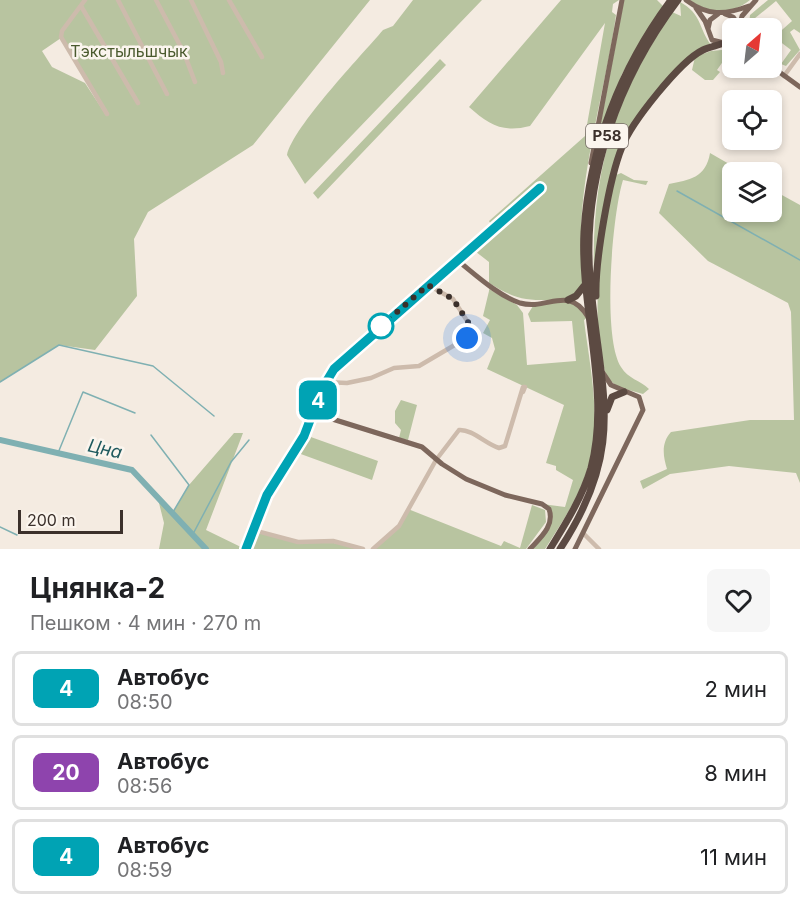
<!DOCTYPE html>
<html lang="ru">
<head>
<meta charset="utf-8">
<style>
	:root { --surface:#fff; --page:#f6f6f6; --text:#202124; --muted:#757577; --line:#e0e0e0 }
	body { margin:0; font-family:Inter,sans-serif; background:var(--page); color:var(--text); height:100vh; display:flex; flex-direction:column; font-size:22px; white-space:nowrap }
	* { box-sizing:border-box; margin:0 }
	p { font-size:20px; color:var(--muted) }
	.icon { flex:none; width:33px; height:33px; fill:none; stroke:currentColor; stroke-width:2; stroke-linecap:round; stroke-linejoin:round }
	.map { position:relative; height:549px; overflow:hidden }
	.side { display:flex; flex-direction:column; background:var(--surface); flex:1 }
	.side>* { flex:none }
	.badge { padding:0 12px; border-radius:9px; font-size:21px; line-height:39px }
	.needle { width:39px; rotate:28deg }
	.controls { position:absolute; left:722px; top:18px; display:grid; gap:12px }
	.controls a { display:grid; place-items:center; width:60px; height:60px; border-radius:9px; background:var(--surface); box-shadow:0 3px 9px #0003; font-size:30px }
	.scale { position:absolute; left:18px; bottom:15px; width:105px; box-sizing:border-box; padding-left:6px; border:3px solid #3b302b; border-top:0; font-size:16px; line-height:21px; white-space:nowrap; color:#3b302b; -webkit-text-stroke:4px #fbf5ee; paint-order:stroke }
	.you { position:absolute; width:30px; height:30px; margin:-15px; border:4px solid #fff; border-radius:50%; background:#1a73e8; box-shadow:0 0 0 9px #1a73e833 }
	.map>.badge { position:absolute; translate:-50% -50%; box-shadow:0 0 0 3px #fff }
	.round { display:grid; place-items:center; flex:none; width:63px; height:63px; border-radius:9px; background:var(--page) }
	.overview { display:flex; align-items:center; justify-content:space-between; height:102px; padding:0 30px }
	h1 { font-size:28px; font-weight:700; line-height:45px }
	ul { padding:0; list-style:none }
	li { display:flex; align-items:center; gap:18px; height:75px; margin:0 12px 9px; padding:0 18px; border:3px solid var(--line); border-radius:9px }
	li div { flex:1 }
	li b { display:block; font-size:22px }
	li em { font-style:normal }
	li .badge { min-width:66px; font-weight:700; text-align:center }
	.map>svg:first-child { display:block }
</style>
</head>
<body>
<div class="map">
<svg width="800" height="549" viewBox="0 0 800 549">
	<rect width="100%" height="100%" fill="#f4ebe1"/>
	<path fill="#b8c4a0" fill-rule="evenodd" d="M0,0H370L253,145L148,212L134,239L137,296L95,350L59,345L0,382ZM61,38L106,115L85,83L52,67L42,51Z
		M413,0H482L305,184L287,155C293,127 361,56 383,30L393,26Z
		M561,0H619L613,4L612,12L616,15C605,97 569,204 585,283L573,298L588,317L584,320C590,369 604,428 585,476C576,503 560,525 545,549H529L543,535L551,516L542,504L565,507L573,480L556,470V466L546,463L564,405L487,369L495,349L492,338L483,333L490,320L483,316L489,291V289L517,305L523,313L527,365L576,361L572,321L531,322L528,314L533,306L563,300C527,300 520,302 489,283V262L471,248L494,229L489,221L585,136L605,23L530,126C503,133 489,125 469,107Z
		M624,0H657L663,6L622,74L598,137Z
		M690,0H750C732,15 708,14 690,0Z
		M768,0H800V33L794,29L790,32L800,50L786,66L781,64L791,50L774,37L792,21L776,1L749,23L750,15Z
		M680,2C702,14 698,27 711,45L702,48C671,79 637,109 618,150L594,276C591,171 614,99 672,12L681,16Z
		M732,49V64L724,60L717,70L720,72L713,80H705L692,70L695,57L711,51Z
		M440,59L446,65L318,199L313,193Z
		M710,153L743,172H732V212H771V189L800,205V483L796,473L729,466L670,474L643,489L640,481L667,469C663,456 661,443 671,432L750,420H794L791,312L788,303L708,261L659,213L669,184C689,180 706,178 710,153Z
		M621,173L634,180L648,181L646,185L623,180C612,216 602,337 621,367C628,379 640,380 649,389L643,394L618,387L607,378C588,320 601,233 616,175Z
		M401,400L417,405L408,440L399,438L401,430L395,423V411Z
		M234,433H243L206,530L245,549H159L164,523L158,499L173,512L189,485Z
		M308,436L378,461L372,480L298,453Z
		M532,505L545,510L546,522L526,549H373L394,531L408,509L501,546L504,541L520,548Z
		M253,530L298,542L319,540L363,549H246Z"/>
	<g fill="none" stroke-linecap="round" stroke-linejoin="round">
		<path stroke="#7fb0b2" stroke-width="1.5" d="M677,191L800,260
			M0,382L59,345L153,366L214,416
			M151,435L189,485L173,512
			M58,453L83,392L135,413
			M0,527L17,535
			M193,534L231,462L249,440"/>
		<path stroke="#7fb0b2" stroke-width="6" d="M0,440L132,470L206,549"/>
		<path stroke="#cdbbac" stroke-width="4.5" d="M85,0L62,31L61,37L107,114
			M118,0L167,94
			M156,0L184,53L195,82
			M191,0L221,62L223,73
			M229,0L262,57
			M81,6L138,103
			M784,76L800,54
			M457,260L540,188
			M325,382L347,383L371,378L394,368L419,366L470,336L473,330L453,299L428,285
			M253,530L298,542L333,541L363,549
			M584,534L599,549
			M373,549L399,526L436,460L459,430C472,429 486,444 499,448L505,446L523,387H525L523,392"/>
		<path stroke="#7d675c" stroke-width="5" d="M686,0C707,16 725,15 749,6
			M696,8L705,21L712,40L732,45
			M725,14L733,17L739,26
			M739,28L742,16L756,0
			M708,29L710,20L718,14
			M771,66L800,87
			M591,163L622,0
			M313,413L422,447L442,464L466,479L505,495L542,504L549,509C555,526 540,538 530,549
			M246,549L267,495L304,436L325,382L334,369L457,260C476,275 497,295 520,303C548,311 568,284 588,317
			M575,549L643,410L639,397L611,385L603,373"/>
		<path stroke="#5c4a42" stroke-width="7" d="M596,296C595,261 609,179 622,147C631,123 680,61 703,50C709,47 715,46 721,44
			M568,300L576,296L584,286
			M607,410L612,397L624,392
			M550,549C566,523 582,498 591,468C611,393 580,309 584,232C589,148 621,67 671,0
			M560,549C629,444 599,390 590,277C582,178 619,78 678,0"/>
	</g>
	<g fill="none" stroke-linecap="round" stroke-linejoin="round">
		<g stroke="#fff" stroke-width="14">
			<path id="line" d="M246,549L267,495L304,436L322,389L334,369L540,188"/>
		</g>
		<use href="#line" stroke="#00a3b4" stroke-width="9"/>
		<path stroke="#3b302b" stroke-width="6" stroke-dasharray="0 10.8" d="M381,326L428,285L453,299L473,330L467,338"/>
	</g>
	<circle fill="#fff" stroke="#00a3b4" stroke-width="3" cx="381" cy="326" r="12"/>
	<g text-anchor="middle" stroke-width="5" stroke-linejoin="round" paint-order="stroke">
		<rect fill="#fbf5ee" stroke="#756b66" stroke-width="1.5" x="586" y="124" width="42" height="24" rx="4.5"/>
		<g font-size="15" font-weight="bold" fill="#3b302b">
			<text x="607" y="141">Р58</text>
		</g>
		<g font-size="16" fill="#4a5a2e" stroke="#fbf5ee">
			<text x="129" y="57">Тэкстыльшчык</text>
		</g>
		<g font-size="18" font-style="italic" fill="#1f5a5e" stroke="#fbf5ee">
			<text transform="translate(105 449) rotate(13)" y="6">Цна</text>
		</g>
	</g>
</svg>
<div class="controls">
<a><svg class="needle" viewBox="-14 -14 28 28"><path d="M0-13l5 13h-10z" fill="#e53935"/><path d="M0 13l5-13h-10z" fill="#757577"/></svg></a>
<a><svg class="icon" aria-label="locate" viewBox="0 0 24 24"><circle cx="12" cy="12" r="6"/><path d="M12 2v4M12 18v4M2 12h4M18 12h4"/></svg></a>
<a><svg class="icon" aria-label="layers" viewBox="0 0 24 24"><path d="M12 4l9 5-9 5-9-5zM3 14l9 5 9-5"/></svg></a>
</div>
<div class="scale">200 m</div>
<div class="you" style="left:467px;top:338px"></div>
<b class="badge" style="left:318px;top:400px;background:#00a3b4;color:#fff">4</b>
</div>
<section class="side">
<div class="overview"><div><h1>Цнянка-2</h1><p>Пешком · 4 мин · 270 m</p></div><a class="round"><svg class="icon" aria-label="heart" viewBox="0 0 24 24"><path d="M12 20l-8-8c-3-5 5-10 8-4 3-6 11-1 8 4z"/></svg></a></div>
<ul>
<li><span class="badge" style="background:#00a3b4;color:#fff">4</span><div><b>Автобус</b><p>08:50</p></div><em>2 мин</em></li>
<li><span class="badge" style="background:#8e44ad;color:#fff">20</span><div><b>Автобус</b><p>08:56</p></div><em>8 мин</em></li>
<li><span class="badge" style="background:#00a3b4;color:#fff">4</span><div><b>Автобус</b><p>08:59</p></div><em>11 мин</em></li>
</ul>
</section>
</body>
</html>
